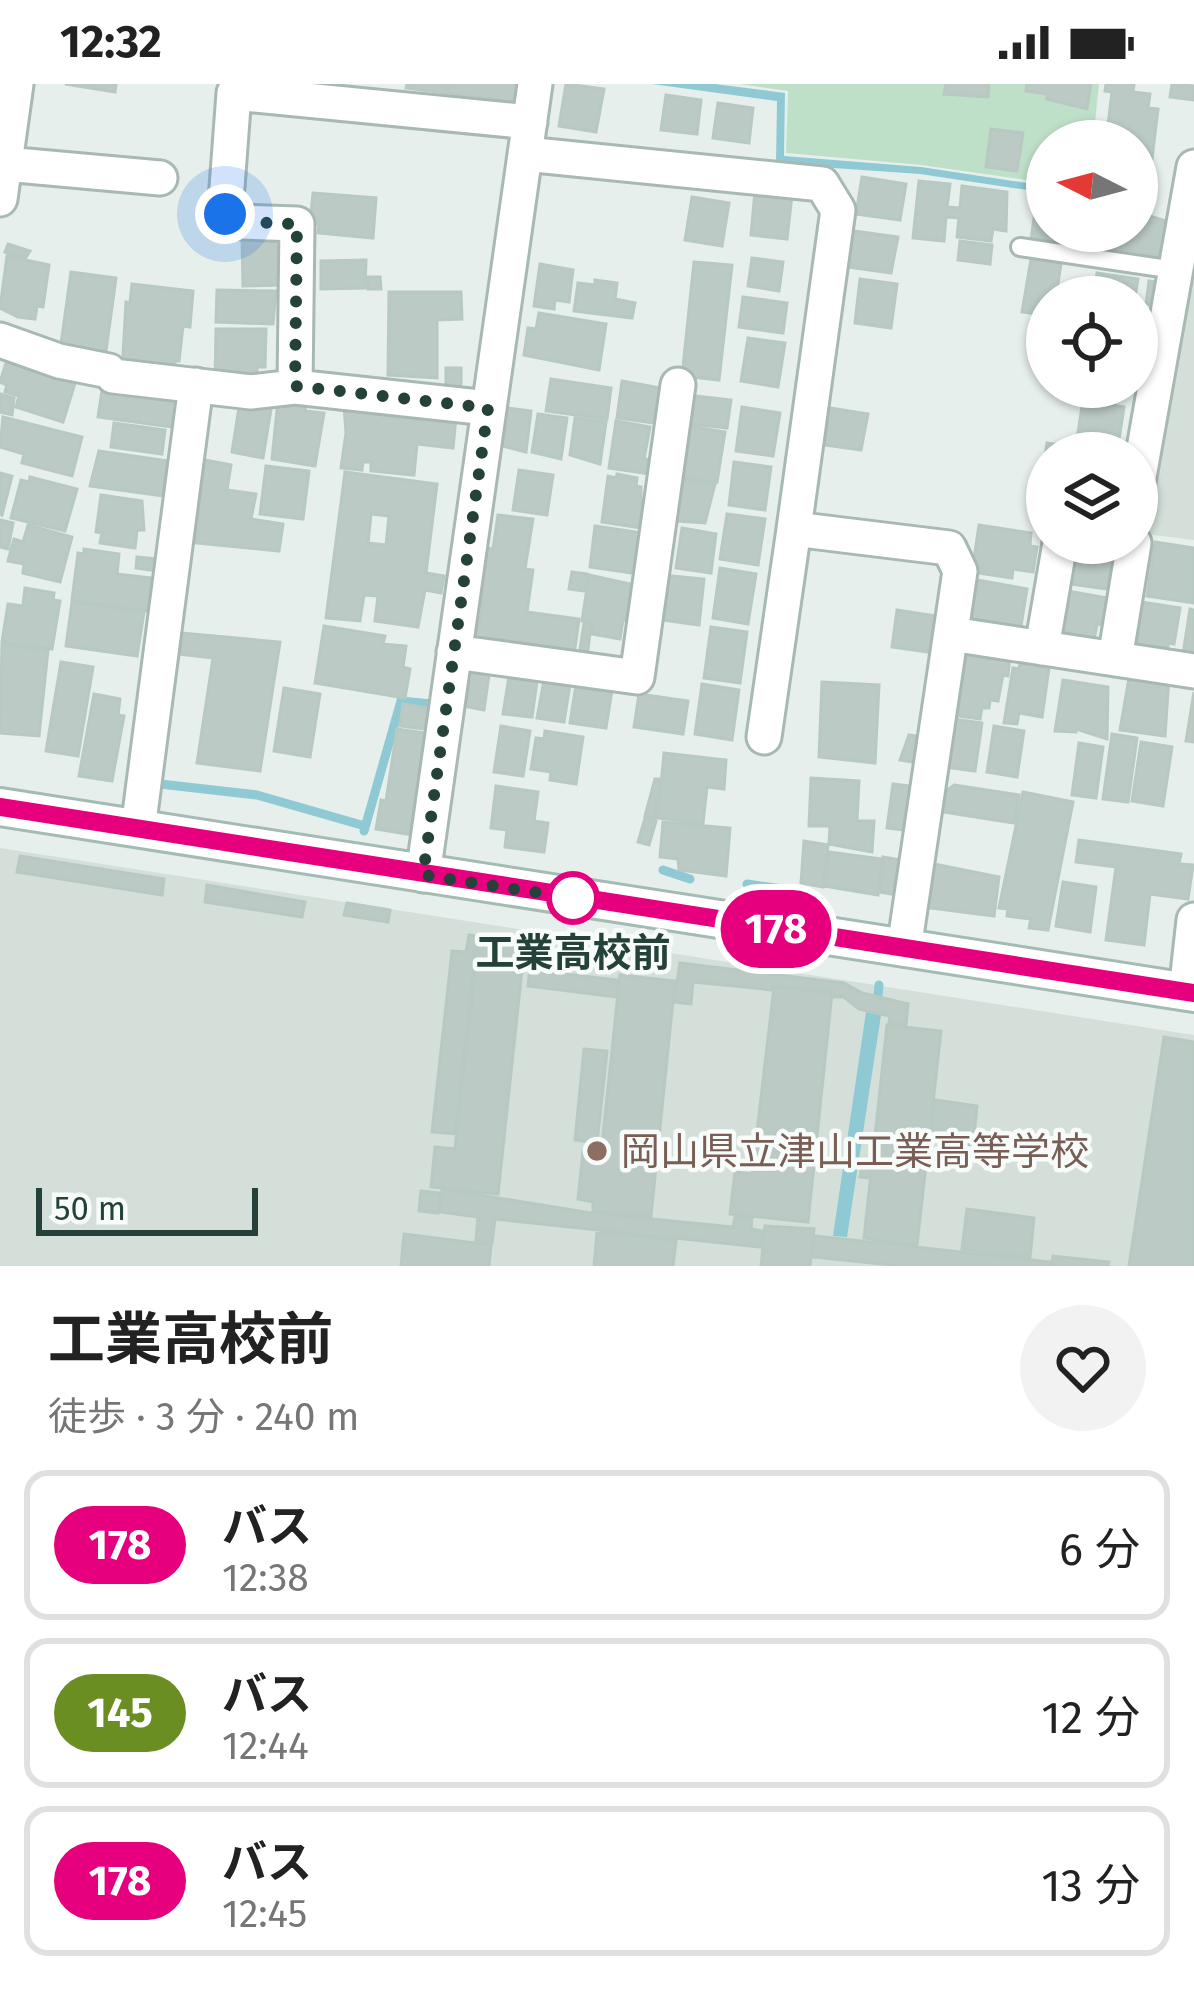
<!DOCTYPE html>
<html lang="ja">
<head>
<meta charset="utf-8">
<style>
	:root { --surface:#fff; --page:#f2f2f2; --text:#222; --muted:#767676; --line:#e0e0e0 }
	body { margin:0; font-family:"Fira Sans","Noto Sans JP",sans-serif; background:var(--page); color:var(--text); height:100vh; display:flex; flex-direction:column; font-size:45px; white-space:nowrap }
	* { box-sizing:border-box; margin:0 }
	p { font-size:39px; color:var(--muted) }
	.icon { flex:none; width:66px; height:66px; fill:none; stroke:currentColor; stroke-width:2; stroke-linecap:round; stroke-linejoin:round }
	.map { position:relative; height:1182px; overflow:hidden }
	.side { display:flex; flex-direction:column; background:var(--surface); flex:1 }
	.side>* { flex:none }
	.badge { padding:0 24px; border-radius:39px; font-size:42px; line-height:78px }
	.needle { width:78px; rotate:276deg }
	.controls { position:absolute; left:1026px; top:36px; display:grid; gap:24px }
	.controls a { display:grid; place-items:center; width:132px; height:132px; border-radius:50%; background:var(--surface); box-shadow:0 3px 9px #0004; font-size:60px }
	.scale { position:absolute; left:36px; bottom:30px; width:222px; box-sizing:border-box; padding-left:12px; border:6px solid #24423a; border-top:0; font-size:33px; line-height:42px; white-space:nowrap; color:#24423a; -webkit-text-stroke:9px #f7fbf9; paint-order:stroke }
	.you { position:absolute; width:60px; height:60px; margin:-30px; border:9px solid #fff; border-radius:50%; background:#1a73e8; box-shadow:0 0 0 18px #1a73e833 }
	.map>.badge { position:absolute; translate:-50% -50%; box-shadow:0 0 0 6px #fff }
	.round { display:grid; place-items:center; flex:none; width:126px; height:126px; border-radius:63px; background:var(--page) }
	.head { display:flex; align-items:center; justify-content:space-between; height:204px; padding:0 48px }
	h1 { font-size:57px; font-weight:700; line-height:90px }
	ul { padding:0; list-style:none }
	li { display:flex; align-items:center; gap:36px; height:150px; margin:0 24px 18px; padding:0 24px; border:6px solid var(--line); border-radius:24px }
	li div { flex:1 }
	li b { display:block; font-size:45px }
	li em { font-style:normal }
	li .badge { min-width:132px; font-weight:700; text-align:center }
	.status { display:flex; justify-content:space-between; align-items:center; height:84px; padding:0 60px; background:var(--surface); direction:ltr }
	.status svg { height:33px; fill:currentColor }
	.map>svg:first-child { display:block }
</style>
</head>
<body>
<div class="status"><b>12:32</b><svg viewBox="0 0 49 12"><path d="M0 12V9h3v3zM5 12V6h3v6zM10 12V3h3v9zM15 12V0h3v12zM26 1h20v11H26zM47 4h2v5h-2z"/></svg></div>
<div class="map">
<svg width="1194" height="1182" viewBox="0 0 1194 1182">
	<rect width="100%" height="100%" fill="#e6efeb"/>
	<path fill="#d4dfda" d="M1194,133V456L1146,450L1137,438Z
		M0,764L1194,951V1182H0Z"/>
	<path fill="#bfe0c8" d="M739,0H1099L1093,57H1047V99L921,81L786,69L788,7Z"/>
	<path fill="#8ec9d4" d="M652,0H715L785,9L784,72L921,83L1047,102V109L920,90L776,80L777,17Z
		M866,928L881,931L847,1153L833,1152Z"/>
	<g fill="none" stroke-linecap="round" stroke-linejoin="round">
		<path stroke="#8ec9d4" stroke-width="9" d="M160,700L257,711L365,742
			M364,747L401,617L431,620
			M663,786L690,795
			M747,800L789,806
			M877,922L879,901"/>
	</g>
	<path fill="#bbcac4" stroke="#b8c9c2" stroke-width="3" fill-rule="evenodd" d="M65,0H116L115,8Z
		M407,0H447L446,9L406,4Z
		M449,0H519L516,19L448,9Z
		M566,0L604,5L596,48L559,42Z
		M946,0H989L988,13L944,10Z
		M1027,0H1091L1087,25L1047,15V10L1026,7Z
		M1106,0H1134L1133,8L1150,10L1148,24L1158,25L1152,75L1137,73V57H1106L1112,8L1105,7Z
		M1172,0L1194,2V16L1170,13Z
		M666,11L701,16L697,50L661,46Z
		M718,19L753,24L749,59L713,54Z
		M991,45L1023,49L1017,87L986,83Z
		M1137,92L1155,95L1153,110L1137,108Z
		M862,93L906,100L900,136L856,130Z
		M919,97L950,100L947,123L960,124L962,102L1007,108L1006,147L993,145L991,157L957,153L959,134L946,133L944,157L913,154Z
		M755,107L792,111L787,155L751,151Z
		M313,109L376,114L373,154L318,149L319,140H310Z
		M1037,112L1047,113V147H1097L1095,165L1031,156Z
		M692,113L729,119L722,162L685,156Z
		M1137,128L1166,137L1163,152L1175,154L1170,179L1156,177L1157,171L1109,164L1111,147H1137Z
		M854,147L898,153L891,189L848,183Z
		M242,153H284V201L243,202Z
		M960,157L992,161L990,180L958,176Z
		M8,160L30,167L26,173L14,171L5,168Z
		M7,172L49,181L43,223L37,222L35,235L18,233L0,224Z
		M752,174L783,178L779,207L748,202Z
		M1031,175L1061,180L1056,213H1047V231L1022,228Z
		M366,176L365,204L321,205V177Z
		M694,178L732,181L719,296L682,292Z
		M540,180L573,186L569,218L555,216L554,225L534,222Z
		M71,188L116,194L105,274L60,267Z
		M1097,189L1138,195L1135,213H1093Z
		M367,193H380L381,205H368Z
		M860,195L897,200L891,244L855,239Z
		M595,196L617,199L615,215L635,219L632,234L574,227L578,199L595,201Z
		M1149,197L1161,199L1158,222L1146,220Z
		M132,200L193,207L190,243L183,242L179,277H175L174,290L122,288L126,218L130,219Z
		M217,206L276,207L273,240L216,238Z
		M389,208H461L462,235L437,236V294L388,291Z
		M743,213L787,219L783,249L739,243Z
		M539,229L606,240L599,286L524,271L528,244L536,245Z
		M216,245H266L265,283H257V300L215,299Z
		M748,254L785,259L778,303L741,297Z
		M7,276L76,296L63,338L16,323L19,312L5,308L7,301L0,298Z
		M446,284H461V307L446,306Z
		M551,295L611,304L607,335L546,327Z
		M622,297L660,304L654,339L617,334Z
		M103,300L185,311L180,344L98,333Z
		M0,310L14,314L12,331L0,328Z
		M687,311L731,316L727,344L683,339Z
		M278,316L306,320L305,327L324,329L315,382L272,375Z
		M1083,316L1124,323L1118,362L1077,355Z
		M272,319L263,374L232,368L239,323Z
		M344,322L456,333L453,364L417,360L414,391L371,387V378H363L362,386L341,384L346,349Z
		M501,323L531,327L526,368L495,360Z
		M742,323L780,329L773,372L736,367Z
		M824,323L868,330L861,366L818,360Z
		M538,330L567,334L561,375L532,368Z
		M3,333L82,353L72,392L22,379L24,370L0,363Z
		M575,334L606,338L600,380L570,371Z
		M616,337L650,343L644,375L652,376L650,390L609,384Z
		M114,339L165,346L162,370L111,363Z
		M681,341L725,348L717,398L673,392Z
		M1047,359L1084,365L1083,369H1047V434L1036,432Z
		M99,367L168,377L164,412L90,402Z
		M200,375L231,381L227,406L256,410L251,435L283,440L279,467L196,459L200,413H195Z
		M734,378L771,383L765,426L729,421Z
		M266,382L309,387L303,435L260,430Z
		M519,386L553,391L547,431L513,426Z
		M345,388L437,400L426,489L444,492L441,509L425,506L418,543L375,537L378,512L364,511L360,537L326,534ZM371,430L389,432L386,461L368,459Z
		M0,389L12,392L2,431L0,430Z
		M617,390L637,394L636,402L641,403V444L602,438L608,392L616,394Z
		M30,393L77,405L65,447L11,434L21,396L29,398Z
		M673,394L715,400L705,439L678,437V429L668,428Z
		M101,411L142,417L144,446H137L135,464L100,459L102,449L96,448Z
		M727,430L765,435L758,481L720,475Z
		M498,431L533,435L525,485L533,486L527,528L579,535L573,578L520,569V560L509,559L508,568L467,562L471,536L480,537L482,522L471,521L480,463L493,465Z
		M0,436L13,439L8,465L0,463Z
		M28,441L72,453L60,498L23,489L24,480L8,477L14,455L23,458Z
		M979,441L1031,449L1030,462L1037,463L1033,488L1013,485L1012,494L972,488Z
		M595,442L642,449L637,482H633L632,489L590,483Z
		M682,444L716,450L711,489L676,484Z
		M1155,458L1194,464V519L1147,512Z
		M1071,459H1125L1121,480L1110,479L1107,505L1064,499Z
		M84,465L119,470L117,490L152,494L148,527L72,516L78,469L84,470Z
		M137,473L159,475L157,487L136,484Z
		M720,484L756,490L748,540L713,534Z
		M572,488L587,490L585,507L569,505Z
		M589,491L634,501L628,537L623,536L620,555L592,550L593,539L582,537Z
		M662,491L704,495L699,541L662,536Z
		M972,495L1027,505L1020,548L977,542L978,536L967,533Z
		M25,504L54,509L53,516L60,517L52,565L2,558L8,520L23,522Z
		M1062,506L1107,514L1103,541L1097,540L1093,562L1072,558L1073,549L1059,547Z
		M1135,517L1180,524L1174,560L1168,559V564L1151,562L1150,568L1133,565Z
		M72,518L144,528L137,572L66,562Z
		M1190,525L1194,526V572L1183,570Z
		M897,526L942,533L935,569L892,563Z
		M584,540L591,541L587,573L579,571Z
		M324,542L385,552L383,560L406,562L403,583L410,585L405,614L315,599Z
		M711,543L747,548L740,599L704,594Z
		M181,549L280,558L260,687L197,679L213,574L178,570Z
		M2,561L48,566L39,652L0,649Z
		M962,563L1010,570L1008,592L1003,591L998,617L990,616L989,624H982L980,635L952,631Z
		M61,578L93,583L78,672L46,667Z
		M1020,579L1049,584L1042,633L1019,629L1017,640L1004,639L1013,584L1019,585Z
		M464,581L490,584L484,626L458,621Z
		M510,586L538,590L532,633L503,630Z
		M1130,588L1169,593L1165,652L1120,646Z
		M545,591L571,594L564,638L537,634Z
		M577,594L613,600L606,644L570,639Z
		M1063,596L1108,603L1107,655L1076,645V648L1055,647Z
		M822,598L879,601L875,679L819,673Z
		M702,600L739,606L732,656L695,650Z
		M284,604L320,610L310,673L274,667Z
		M1194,608V658L1186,657Z
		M94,610L120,615L118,631L124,632L112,697L79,692Z
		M639,610L688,617L683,650L634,643Z
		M403,620L428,624L425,645L400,642Z
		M953,635L982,639L975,687L945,683Z
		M501,642L530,647L523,692L494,688Z
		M994,642L1024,647L1017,693L987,688Z
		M397,645L425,649L413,751L376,745L381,716L386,717Z
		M545,647L583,653L576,700L550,696L551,688L531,685L536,654L544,655Z
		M1112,650L1137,654L1128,718L1103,715Z
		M909,651L924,653L919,679L900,676Z
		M1141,658L1172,663L1163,722L1132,717Z
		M1079,659L1103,663L1096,714L1072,711Z
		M664,669L726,676L724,705L707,703L703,739L658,734Z
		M811,694L859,697L857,737H874L872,768L829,760L830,742H809Z
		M655,695H660L655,734L645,732Z
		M893,700L918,703L912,747L887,744Z
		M954,701L1019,711L1014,739L937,727L938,713Z
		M496,702L538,708L534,737L548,739L544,768L505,763L507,746L491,744Z
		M1023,708L1073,718L1048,846L1029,844L1031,835L1007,832L1008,825L999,824Z
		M645,734L656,737L649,761L638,758Z
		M663,738L730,744L726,792L679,786L678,775L660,773Z
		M1079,756L1181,770L1179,780L1193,781L1188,815L1150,810L1144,861L1106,856L1116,783L1076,778Z
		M804,757L828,761L823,803L801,799Z
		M829,768L882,775L878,811L824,802Z
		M20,772L164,795L162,811L17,788Z
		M883,773L906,777L902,812L880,808Z
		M929,779L999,793L994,832L923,823Z
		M1063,798L1096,803L1090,848L1056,842Z
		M207,801L305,818L302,833L205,818Z
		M347,819L390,826L388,838L344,831Z
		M469,851L477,852L455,1050L432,1048L452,867L466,868Z
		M479,852L525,858L498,1110L431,1103L435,1063L455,1065Z
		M527,858L550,860L547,888L618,896L617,913L528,902L531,873L526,872Z
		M680,879L844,899L862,909L908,920L906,941L889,939L890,932L859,925L844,913H834V908L773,902V906L693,898L691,920L674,918Z
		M620,891L675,897L651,1132L593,1127V1118L578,1115L583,1068L601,1070Z
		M774,903L832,909L808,1138L730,1130L735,1088L752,1090Z
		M887,941L941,947L917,1161L864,1154Z
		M1164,953L1194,958V1182H1129Z
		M584,965L607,967L597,1059L575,1056Z
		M936,1016L977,1022L973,1061L930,1056Z
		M863,1076H871L870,1094L860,1093Z
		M442,1105L591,1129L733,1143L735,1133L752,1134L751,1145L762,1147L761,1163L495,1135L492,1159L476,1157L478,1133L440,1128Z
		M421,1107L440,1109L438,1129L419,1127Z
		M967,1125L1034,1134L1030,1173L962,1165Z
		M765,1142L814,1145L810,1182H761Z
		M597,1148L676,1157L673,1182H594Z
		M404,1150L491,1161L489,1182H401Z
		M815,1152L1051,1178L1050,1182H901L813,1173Z
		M1053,1172L1109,1178L1108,1182H1052Z"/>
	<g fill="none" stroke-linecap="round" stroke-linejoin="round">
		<g stroke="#a8b8b2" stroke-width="22">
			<path id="lane" d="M1020,163L1175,186"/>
		</g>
		<g stroke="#a8b8b2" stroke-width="39">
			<path id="street" d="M525,70L822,100L838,126L794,445
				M5,80L160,94
				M0,115L16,0
				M0,256L59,277L109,287L113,292L251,308L295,303L488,324
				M295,303L297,140L243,138L225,130L234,9L530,38
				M1137,404L1194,83
				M951,550L1194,587
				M1042,564L1060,459
				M454,568L637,593L678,301
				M1115,575L1134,459
				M764,653L794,445L949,464L960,487L904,865
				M138,745L196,301
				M423,791L535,0
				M1186,908L1194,836"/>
		</g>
		<g stroke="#a4bbb3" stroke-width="42">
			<path id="secondary" d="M0,723L1194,909"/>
		</g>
		<use href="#lane" stroke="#fff" stroke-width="16"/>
		<use href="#street" stroke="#fff" stroke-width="33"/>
		<use href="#secondary" stroke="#fff" stroke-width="36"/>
	</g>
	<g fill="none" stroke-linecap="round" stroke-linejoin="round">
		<g stroke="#fff" stroke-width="27">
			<path id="line" d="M0,723L1194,909"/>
		</g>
		<use href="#line" stroke="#e6007e" stroke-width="18"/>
		<path stroke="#24423a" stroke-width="12" stroke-dasharray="0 21.6" d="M225,130L243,138L297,140L295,302L488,324L423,791L573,814"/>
	</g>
	<circle fill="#fff" stroke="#e6007e" stroke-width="6" cx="573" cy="814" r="24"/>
	<circle fill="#8d6e63" stroke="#f7fbf9" stroke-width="4.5" cx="597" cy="1067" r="12"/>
	<g text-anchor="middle" stroke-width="9" stroke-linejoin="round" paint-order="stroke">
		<g font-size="39" font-weight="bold" fill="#24423a" stroke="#f7fbf9">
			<text x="573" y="882">工業高校前</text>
		</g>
		<g font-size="39" fill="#785e54" stroke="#f7fbf9" text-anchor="start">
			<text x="621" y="1081">岡山県立津山工業高等学校</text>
		</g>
	</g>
</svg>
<div class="controls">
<a><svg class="needle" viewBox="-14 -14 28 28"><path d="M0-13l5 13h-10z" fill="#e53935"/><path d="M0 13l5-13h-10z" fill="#767676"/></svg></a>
<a><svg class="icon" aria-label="locate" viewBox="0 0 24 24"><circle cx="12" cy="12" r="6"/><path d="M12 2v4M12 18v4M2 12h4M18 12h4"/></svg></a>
<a><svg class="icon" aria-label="layers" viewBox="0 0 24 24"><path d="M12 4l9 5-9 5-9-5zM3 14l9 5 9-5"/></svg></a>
</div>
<div class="scale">50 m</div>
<div class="you" style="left:225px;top:130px"></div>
<b class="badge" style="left:776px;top:845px;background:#e6007e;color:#fff">178</b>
</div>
<section class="side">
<div class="head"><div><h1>工業高校前</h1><p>徒歩 · 3 分 · 240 m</p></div><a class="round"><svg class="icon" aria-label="heart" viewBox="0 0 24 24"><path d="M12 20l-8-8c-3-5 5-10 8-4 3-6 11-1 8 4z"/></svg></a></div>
<ul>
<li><span class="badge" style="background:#e6007e;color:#fff">178</span><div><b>バス</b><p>12:38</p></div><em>6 分</em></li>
<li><span class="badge" style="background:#6b8e23;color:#fff">145</span><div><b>バス</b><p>12:44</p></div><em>12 分</em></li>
<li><span class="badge" style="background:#e6007e;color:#fff">178</span><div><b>バス</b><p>12:45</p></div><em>13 分</em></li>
</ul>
</section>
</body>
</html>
